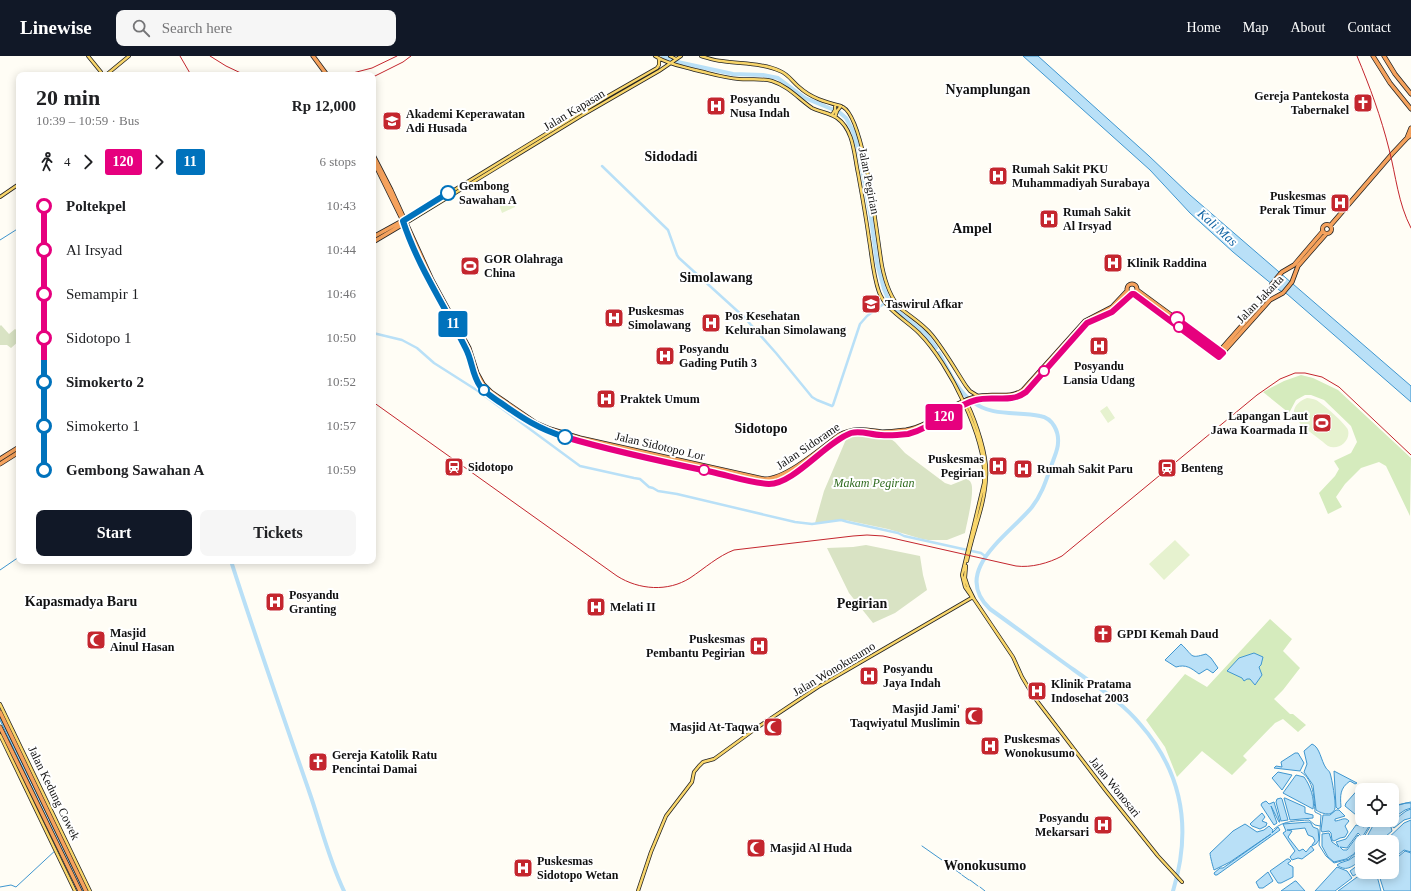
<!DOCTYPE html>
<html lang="en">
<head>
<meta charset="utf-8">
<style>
	:root { --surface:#fff; --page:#f6f6f6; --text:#202124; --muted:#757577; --accent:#111827 }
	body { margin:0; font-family:Georgia,serif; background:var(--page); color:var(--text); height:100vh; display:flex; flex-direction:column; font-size:15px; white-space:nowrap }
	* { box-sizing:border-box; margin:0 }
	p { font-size:13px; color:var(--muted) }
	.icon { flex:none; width:22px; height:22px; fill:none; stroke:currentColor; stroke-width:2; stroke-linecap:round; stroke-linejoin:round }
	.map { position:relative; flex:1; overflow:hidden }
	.side { position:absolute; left:16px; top:16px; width:360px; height:492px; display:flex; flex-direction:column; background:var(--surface); border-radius:8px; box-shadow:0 2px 10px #0003 }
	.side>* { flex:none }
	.badge { padding:0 8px; border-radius:3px; font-size:14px; line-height:26px }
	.buttons { position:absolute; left:1355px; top:727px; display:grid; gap:8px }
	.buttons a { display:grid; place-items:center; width:44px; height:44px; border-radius:8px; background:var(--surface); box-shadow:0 2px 10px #0003; font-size:20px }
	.map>.badge { position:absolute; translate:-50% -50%; box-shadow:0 0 0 2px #fff }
	.legs { display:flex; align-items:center; gap:6px; height:44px; padding:0 20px; font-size:13px }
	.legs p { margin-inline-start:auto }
	.headline { display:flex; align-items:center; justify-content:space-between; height:68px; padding:0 20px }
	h1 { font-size:22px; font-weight:600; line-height:30px }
	.primary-button { display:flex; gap:8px; margin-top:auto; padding:8px 20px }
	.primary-button a { flex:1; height:46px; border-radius:8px; background:var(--accent); color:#fff; font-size:16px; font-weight:600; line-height:46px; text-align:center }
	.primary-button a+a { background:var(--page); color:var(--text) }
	ul { padding:0 20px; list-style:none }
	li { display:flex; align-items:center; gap:14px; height:44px; font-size:15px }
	li i { display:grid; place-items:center; width:6px; height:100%; margin:0 5px; background:currentColor }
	li i::after { content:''; width:10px; height:10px; margin:-5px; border:3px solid; border-radius:50%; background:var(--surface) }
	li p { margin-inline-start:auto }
	li:first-child i { background:linear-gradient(#0000 50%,currentColor 0) }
	li:last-child i { background:linear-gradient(currentColor 50%,#0000 0) }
	header { display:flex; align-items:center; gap:24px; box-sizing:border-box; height:56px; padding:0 20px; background:var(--accent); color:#fff }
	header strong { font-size:19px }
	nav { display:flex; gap:22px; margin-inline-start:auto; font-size:14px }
	.search { width:280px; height:36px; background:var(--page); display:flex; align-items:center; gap:10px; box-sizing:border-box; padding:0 14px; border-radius:8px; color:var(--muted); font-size:15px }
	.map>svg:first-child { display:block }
</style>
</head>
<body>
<header>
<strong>Linewise</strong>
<div class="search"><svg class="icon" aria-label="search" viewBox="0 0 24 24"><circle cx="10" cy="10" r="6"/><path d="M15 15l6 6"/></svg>Search here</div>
<nav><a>Home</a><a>Map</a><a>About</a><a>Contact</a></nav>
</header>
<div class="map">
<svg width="1411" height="835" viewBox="0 0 1411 835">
	<rect width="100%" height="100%" fill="#fffdf5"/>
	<path fill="#d5ebbd" d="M1301,319L1313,322L1338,334L1411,402L1410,460L1386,410L1379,406L1361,412L1345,428L1336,441L1342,451L1328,458L1319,437L1335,420L1339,413L1334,405L1351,397L1357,386L1351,370L1324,344L1311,339H1305L1296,344L1289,357L1263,336L1284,325Z
		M1270,563L1292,583L1283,595L1300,612L1283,634L1274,643L1290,658H1293L1306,669L1298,676L1283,663L1275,667L1243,700L1247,704L1232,719L1202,695L1177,721L1165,691L1146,664L1185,618L1207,631Z"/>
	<path fill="#d9e3c4" d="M1,269L9,278L15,273L19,276V285L11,292L7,289H0V270Z
		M862,378L872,382L888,381L895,386L905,397L945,427L951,429L966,423C968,424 970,424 971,427C975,434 967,467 965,477L947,484H928L922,483L888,473L845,464L815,467L824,435L847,381Z
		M866,489L920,500L923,519L927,534L895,557L873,567L849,537L827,492L853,491Z"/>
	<path fill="#e6f2cf" d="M512,144L515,151L502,157L499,149Z
		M1307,342C1310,342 1313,343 1316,344C1322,347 1347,369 1348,374C1351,385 1338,395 1328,390C1320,383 1302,371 1297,364C1289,354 1298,345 1307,342Z
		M1107,350L1115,362L1108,367L1100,355Z
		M1175,484L1190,499L1164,524L1149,508Z"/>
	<path fill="#b9e0f7" stroke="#3f96cf" d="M1023,0H1038L1149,100L1190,139L1411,330V346L1287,238L1279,234L1233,196L1190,157L1150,114Z
		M1181,588C1194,600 1189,603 1206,598L1211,602L1218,612L1213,617L1207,613L1199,618C1191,612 1186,608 1176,611L1165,604Z
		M1254,597L1263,601L1261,609L1259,611L1262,619L1255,629L1250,623H1247L1244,625L1242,622L1227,615L1239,602Z
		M0,661L84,835H81L7,679L0,664Z
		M1312,688C1320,691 1321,705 1326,712C1328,715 1328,713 1330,717C1332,723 1336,746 1335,752C1333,761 1322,758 1316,754L1313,729L1304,716L1307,708L1304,695Z
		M1295,697H1298L1304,707L1300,715L1274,712L1276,710L1282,711L1281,706Z
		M1334,715L1357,727L1355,728L1350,725C1340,732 1340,739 1341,751L1338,753L1336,751Z
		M1278,716L1292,719L1282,734L1272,722Z
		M1296,719L1304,721C1310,729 1315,743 1313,753L1283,737Z
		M1361,730L1372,734H1362V762L1356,759L1345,750L1346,747Z
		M1281,742L1282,743L1288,764L1281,765L1276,746L1277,743Z
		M1284,742H1285L1305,751V757L1313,759V762L1290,764Z
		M1266,745L1269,748L1274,746L1280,766H1279L1271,750L1277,767L1274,769L1261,749L1262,747Z
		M1406,747H1411V752L1405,754L1392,763V751Z
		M1411,753V762L1404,764L1394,772L1389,768L1406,755Z
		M1336,754H1339L1345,760L1335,763V765C1340,765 1345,760 1349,765L1345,770L1348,776L1345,781L1340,782L1334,785L1332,784L1331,777L1329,775L1322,776L1321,774L1323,759H1330Z
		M1262,757L1265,761L1262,765L1267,767L1266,770L1260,773L1252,770L1250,768L1251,767Z
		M1366,764H1373L1363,780L1362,781L1358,777L1347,792L1340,791L1343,794H1347L1358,779L1361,782L1357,793L1354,798L1346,803L1334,806L1328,801L1322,790V778L1329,777L1332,786L1339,791L1336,786L1346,783L1356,769L1364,771L1367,766Z
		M1376,764H1383L1391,771L1392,775L1379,786H1364Z
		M1411,764V796L1404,794L1392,804V786H1384L1404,767Z
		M1309,766L1311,767L1313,771L1318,773L1319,784L1316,788L1312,790V789L1315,785L1313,781L1308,779L1305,772L1287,774L1292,775L1288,781L1299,795L1303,793L1306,796L1311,790L1314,794L1302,803L1298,802L1292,804L1290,801L1295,795L1283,777L1286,775L1283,768Z
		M1245,768L1257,776L1264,774L1269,770L1273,774L1272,777L1278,771L1280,774L1217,819H1215L1214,817L1220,812H1223L1271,778L1230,806L1214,814C1213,811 1210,800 1210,797L1233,775Z
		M1405,795L1411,797V835H1384L1378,816H1392V806Z
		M1359,797L1362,798V803C1354,809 1347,817 1337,809L1340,807L1349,804Z
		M1289,803L1291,805L1288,807V808L1293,811V821L1281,827H1278L1270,815L1287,803Z
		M1362,804V815L1353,820L1350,815L1358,809Z
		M1337,811L1347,815L1352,822L1335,835H1315Z
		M1268,816L1273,825L1263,832H1259L1256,826Z
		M1364,816H1376L1381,835H1338Z
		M1296,825L1305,835H1281L1295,825Z"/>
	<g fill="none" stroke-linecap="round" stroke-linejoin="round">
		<path stroke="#3f96cf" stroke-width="1" d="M0,184L19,172
			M0,514L19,501
			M1301,716C1314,724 1314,742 1315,756L1321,759L1319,789L1326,800L1334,807L1349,803L1357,796L1364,781L1374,764
			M1392,750L1411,746
			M1274,773C1284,764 1297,765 1309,764L1315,769L1320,770
			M922,790L942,804
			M944,805L952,811
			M954,813L961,818
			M962,819L969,824
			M970,824L978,830
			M0,831L11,829L16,831L58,792
			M980,831L985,835"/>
		<path stroke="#b9e0f7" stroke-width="2.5" d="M602,110L668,174L677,199L679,202L744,261L776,297L812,341L817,344L832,350L833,349L860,268L867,260L889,244
			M373,277L402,284L417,292L434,307L478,335L580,410L634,422L640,423L649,431L653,432L658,435L677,438L795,466L812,468L841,464L848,466L898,477L904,480L981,497L985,500"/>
		<path stroke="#b9e0f7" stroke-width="4" d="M663,0L673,5L733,18L763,19L778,22L805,42L839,56L846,62L853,75L859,96L871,162L877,207L884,233L889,245L896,254L925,277L936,292
			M939,297C948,313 957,335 973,346C992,361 1018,355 1040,360C1053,362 1059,376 1058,387C1058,393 1055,399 1053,405C1047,421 1043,437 1032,451C1009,479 950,515 990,553C1018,573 1046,594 1074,614C1096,630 1122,646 1140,668C1183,717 1192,773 1173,835
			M231,505C256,583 283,660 310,738C321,770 329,804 344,835"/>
		<g stroke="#222" stroke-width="4">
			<path id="major" d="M88,0L101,16L102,19
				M655,0C667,8 681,10 695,14C709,17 724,22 739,23C750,24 762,22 772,25C788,30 799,43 812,52C820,56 830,57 837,62C854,74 854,99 858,117C862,139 866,161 869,183C872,201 873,219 879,236C885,253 907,265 919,277C949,307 988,385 984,427L962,519L965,531L972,541L974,543
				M670,0L676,3
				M701,0C708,2 715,5 722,5C740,8 763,7 780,15C788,18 792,25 799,31C811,42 825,46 841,50L837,55L835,61
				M106,19L129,0
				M843,51C865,63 877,182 882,210C885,225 890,241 900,252C911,261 923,268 932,279C945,295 955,313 966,330L970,335L978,340
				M832,59L835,54V49
				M0,141L19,128
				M405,164L608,40L657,12L659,9V3
				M406,167L581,60L659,15L681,0
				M967,505C972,477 985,450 986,421C988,401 976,366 967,347
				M966,510L965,522L968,531L974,543L1013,601L1022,621L1034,641L1106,735L1158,800L1182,826
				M0,648L90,835
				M0,679L75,835
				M638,835L651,796L666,760L692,726L694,716L699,710L703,706L714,703L758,671L818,631L973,541"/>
		</g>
		<g stroke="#222" stroke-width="5">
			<path id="highway" d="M313,0L327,19
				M1373,0L1390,27L1411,53
				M1384,0L1395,18L1411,38
				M1407,82L1411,72
				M373,99L391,134L432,224L469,292L477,317L483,328L491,336L536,367L550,373L580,382L764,423C785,424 822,392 839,379C856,371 865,374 882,376C890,376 898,375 906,374C932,370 950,347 975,341C992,336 1009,344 1023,334L1085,265L1112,251L1127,235
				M373,104L403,165L419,204L467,293L476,323L480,330L488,338L529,366L554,378L597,390L757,426L771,428L787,421L842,382L853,377L859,376L889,379L909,377L931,368L976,344L1012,343L1020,340L1025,336L1087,267L1111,256L1132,238
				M1322.5 173a4.5 4.5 0 1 1 9 0a4.5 4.5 0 1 1-9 0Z
				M1330,170L1392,98L1407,82L1411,79
				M373,181L404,164
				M373,186L405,167
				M1127 233a5 5 0 1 1 10 0a5 5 0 1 1-10 0Z
				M1137,234L1220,295
				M1134,238L1219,301L1270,244L1283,237L1288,231L1292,226L1298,210L1326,178
				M1217,298L1267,241L1272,228L1276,223L1282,216L1294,209L1323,175
				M0,403L19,391
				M0,408L19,396
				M0,656L86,835
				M0,671L80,835"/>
		</g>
		<use href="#major" stroke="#f9d66b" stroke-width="2.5"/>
		<use href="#highway" stroke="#f5a25d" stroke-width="3.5"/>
		<path stroke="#c4262e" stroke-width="1" d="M180,0L191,19
			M210,0L226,10L245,19
			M1357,0C1370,31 1381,61 1389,93C1396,120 1398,147 1411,172
			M345,19L372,12L397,0
			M373,21L403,6L411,0
			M373,346L617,520C639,534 668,536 690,522C705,512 718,500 734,494L853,480L867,479L883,480L1016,510C1031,512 1049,507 1062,500L1257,339L1280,323L1295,317H1305L1322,321L1339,331L1411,399"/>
	</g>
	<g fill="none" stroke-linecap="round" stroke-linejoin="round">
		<g stroke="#fff" stroke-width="9">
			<path id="line-1" d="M565,381C612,395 664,406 712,416C730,420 750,427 769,428C794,428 826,386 851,377C861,374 871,379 881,379C890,380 899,379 908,378C933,372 952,350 976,344C993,339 1010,348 1026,336L1087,267L1112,256L1132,238H1134L1219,301L1223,297L1177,263"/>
		</g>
		<g stroke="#fff" stroke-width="9">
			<path id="line-2" d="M448,137L403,165C418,211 445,250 466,293C472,304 472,319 480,330C485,337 494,342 501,347C522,362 539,373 565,381"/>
		</g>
		<use href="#line-1" stroke="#e6007e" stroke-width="6"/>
		<use href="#line-2" stroke="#0072bc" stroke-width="6"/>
	</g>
	<defs>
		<g id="church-square" transform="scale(1)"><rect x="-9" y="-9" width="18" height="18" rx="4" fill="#c4262e" stroke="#fff"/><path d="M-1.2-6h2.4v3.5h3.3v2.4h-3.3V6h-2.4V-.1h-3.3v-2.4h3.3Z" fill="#fff"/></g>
		<g id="hospital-square" transform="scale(1)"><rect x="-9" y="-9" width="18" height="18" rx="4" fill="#c4262e" stroke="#fff"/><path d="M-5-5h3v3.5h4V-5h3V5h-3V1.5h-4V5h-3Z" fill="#fff"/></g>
		<g id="university-square" transform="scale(1)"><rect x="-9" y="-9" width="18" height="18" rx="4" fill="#c4262e" stroke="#fff"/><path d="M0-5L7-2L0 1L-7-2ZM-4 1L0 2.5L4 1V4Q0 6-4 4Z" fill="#fff"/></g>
		<g id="stadium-square" transform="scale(1)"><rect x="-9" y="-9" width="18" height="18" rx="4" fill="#c4262e" stroke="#fff"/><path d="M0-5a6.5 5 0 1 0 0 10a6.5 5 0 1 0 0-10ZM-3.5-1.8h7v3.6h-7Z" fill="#fff"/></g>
		<g id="station-square" transform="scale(1)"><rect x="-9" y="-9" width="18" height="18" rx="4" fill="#c4262e" stroke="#fff"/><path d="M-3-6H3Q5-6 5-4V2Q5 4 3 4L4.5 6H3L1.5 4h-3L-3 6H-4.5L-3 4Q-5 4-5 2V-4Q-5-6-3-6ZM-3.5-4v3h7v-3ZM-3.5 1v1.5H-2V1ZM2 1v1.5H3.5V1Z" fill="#fff"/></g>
		<g id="mosque-square" transform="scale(1)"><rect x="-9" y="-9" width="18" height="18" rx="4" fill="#c4262e" stroke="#fff"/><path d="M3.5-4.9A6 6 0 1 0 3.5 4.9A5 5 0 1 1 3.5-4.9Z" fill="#fff"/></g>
	</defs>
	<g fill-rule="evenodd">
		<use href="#church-square" x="1363" y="47"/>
		<use href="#hospital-square" x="716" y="50"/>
		<use href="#university-square" x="392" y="65"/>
		<use href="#hospital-square" x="998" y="120"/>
		<use href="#hospital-square" x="1340" y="147"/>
		<use href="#hospital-square" x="1049" y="163"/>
		<use href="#hospital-square" x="1113" y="207"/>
		<use href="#stadium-square" x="470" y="210"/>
		<use href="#university-square" x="871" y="248"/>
		<use href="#hospital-square" x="614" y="262"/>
		<use href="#hospital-square" x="711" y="267"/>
		<use href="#hospital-square" x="1099" y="290"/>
		<use href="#hospital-square" x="665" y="300"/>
		<use href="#hospital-square" x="606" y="343"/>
		<use href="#stadium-square" x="1322" y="367"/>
		<use href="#hospital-square" x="998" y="410"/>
		<use href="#station-square" x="454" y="411"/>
		<use href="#station-square" x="1167" y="412"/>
		<use href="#hospital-square" x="1023" y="413"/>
		<use href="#hospital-square" x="275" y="546"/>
		<use href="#hospital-square" x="596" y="551"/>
		<use href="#church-square" x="1103" y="578"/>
		<use href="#mosque-square" x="96" y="584"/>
		<use href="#hospital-square" x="759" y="590"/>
		<use href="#hospital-square" x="869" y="620"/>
		<use href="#hospital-square" x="1037" y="635"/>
		<use href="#mosque-square" x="974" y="660"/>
		<use href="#mosque-square" x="773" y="671"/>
		<use href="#hospital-square" x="990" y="690"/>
		<use href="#church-square" x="318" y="706"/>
		<use href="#hospital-square" x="1103" y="769"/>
		<use href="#mosque-square" x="756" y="792"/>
		<use href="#hospital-square" x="523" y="812"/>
	</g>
	<g fill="#fff" stroke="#0072bc" stroke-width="2">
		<circle cx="448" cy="137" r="7"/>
		<circle cx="484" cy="334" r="5"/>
		<circle cx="565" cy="381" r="7"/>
	</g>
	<g fill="#fff" stroke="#e6007e" stroke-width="2">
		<circle cx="1177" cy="263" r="7"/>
		<circle cx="1179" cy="271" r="5"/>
		<circle cx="1044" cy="315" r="5"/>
		<circle cx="704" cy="414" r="5"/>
	</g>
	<g text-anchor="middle" stroke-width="4" stroke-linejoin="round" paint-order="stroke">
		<g font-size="12" font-weight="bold" fill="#111" stroke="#fff" text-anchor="start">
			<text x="1349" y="44" text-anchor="end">Gereja Pantekosta<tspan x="1349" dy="14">Tabernakel</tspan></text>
			<text x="730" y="47">Posyandu<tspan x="730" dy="14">Nusa Indah</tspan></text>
			<text x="406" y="62">Akademi Keperawatan<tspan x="406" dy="14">Adi Husada</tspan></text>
			<text x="1012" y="117">Rumah Sakit PKU<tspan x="1012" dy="14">Muhammadiyah Surabaya</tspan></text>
			<text x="1326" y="144" text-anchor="end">Puskesmas<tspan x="1326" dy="14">Perak Timur</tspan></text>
			<text x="1063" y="160">Rumah Sakit<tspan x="1063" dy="14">Al Irsyad</tspan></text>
			<text x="484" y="207">GOR Olahraga<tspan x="484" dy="14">China</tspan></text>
			<text x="1127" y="211">Klinik Raddina</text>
			<text x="885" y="252">Taswirul Afkar</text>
			<text x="628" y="259">Puskesmas<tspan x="628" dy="14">Simolawang</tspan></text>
			<text x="725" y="264">Pos Kesehatan<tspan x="725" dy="14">Kelurahan Simolawang</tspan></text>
			<text x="679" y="297">Posyandu<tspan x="679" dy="14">Gading Putih 3</tspan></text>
			<text x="1099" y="314" text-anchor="middle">Posyandu<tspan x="1099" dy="14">Lansia Udang</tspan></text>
			<text x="620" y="347">Praktek Umum</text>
			<text x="1308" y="364" text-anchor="end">Lapangan Laut<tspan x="1308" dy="14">Jawa Koarmada II</tspan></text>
			<text x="984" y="407" text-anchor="end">Puskesmas<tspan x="984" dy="14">Pegirian</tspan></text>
			<text x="468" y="415">Sidotopo</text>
			<text x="1181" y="416">Benteng</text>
			<text x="1037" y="417">Rumah Sakit Paru</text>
			<text x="289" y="543">Posyandu<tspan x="289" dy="14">Granting</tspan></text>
			<text x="610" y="555">Melati II</text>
			<text x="110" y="581">Masjid<tspan x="110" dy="14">Ainul Hasan</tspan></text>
			<text x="1117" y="582">GPDI Kemah Daud</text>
			<text x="745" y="587" text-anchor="end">Puskesmas<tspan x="745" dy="14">Pembantu Pegirian</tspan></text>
			<text x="883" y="617">Posyandu<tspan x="883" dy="14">Jaya Indah</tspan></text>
			<text x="1051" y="632">Klinik Pratama<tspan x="1051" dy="14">Indosehat 2003</tspan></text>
			<text x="960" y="657" text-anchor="end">Masjid Jami'<tspan x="960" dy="14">Taqwiyatul Muslimin</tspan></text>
			<text x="759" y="675" text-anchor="end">Masjid At-Taqwa</text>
			<text x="1004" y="687">Puskesmas<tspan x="1004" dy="14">Wonokusumo</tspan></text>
			<text x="332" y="703">Gereja Katolik Ratu<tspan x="332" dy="14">Pencintai Damai</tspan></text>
			<text x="1089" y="766" text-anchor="end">Posyandu<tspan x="1089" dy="14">Mekarsari</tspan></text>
			<text x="770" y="796">Masjid Al Huda</text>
			<text x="537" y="809">Puskesmas<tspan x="537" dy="14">Sidotopo Wetan</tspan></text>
		</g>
		<g font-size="12" fill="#111" stroke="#fff">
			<text transform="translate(574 54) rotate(-31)" y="4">Jalan Kapasan</text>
			<text transform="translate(869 125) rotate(79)" y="4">Jalan Pegirian</text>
			<text transform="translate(1260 243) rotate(-46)" y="4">Jalan Jakarta</text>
			<text transform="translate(660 390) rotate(13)" y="4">Jalan Sidotopo Lor</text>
			<text transform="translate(808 390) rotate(-34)" y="4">Jalan Sidorame</text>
			<text transform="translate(834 613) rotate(-31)" y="4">Jalan Wonokusumo</text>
			<text transform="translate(1115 731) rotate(51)" y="4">Jalan Wonosari</text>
			<text transform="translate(54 737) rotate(64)" y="4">Jalan Kedung Cowek</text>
		</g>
		<g font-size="12" font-weight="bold" fill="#111" stroke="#fff" text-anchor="start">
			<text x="459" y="134">Gembong<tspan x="459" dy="14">Sawahan A</tspan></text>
		</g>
		<g font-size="12" font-style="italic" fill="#2f6b1f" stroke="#fff">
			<text x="874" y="431">Makam Pegirian</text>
		</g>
		<g font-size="13" font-style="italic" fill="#1768a6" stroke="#fff">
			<text transform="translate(1218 171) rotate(42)" y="5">Kali Mas</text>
		</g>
		<g font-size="14" font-weight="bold" fill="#111" stroke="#fff">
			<text x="988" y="38">Nyamplungan</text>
			<text x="671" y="105">Sidodadi</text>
			<text x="972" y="177">Ampel</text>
			<text x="716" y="226">Simolawang</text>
			<text x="761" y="377">Sidotopo</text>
			<text x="81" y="550">Kapasmadya Baru</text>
			<text x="862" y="552">Pegirian</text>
			<text x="985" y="814">Wonokusumo</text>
		</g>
	</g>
</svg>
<div class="buttons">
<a><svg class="icon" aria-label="locate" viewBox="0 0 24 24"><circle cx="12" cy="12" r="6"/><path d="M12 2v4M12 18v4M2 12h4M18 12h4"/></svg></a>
<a><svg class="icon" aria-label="layers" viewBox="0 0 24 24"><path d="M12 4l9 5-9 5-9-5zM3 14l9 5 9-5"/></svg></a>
</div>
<b class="badge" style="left:944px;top:361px;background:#e6007e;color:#fff">120</b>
<b class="badge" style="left:453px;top:268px;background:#0072bc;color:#fff">11</b>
<section class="side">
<div class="headline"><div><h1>20 min</h1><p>10:39 – 10:59 · Bus</p></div><b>Rp 12,000</b></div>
<div class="legs"><svg class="icon" aria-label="walk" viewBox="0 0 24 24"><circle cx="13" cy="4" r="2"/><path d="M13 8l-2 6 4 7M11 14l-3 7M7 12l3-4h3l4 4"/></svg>4<svg class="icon" aria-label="forward" viewBox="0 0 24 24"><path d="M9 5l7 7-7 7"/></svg><b class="badge" style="background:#e6007e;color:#fff">120</b><svg class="icon" aria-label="forward" viewBox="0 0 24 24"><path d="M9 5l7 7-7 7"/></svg><b class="badge" style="background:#0072bc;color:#fff">11</b><p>6 stops</p></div>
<ul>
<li><i style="color:#e6007e"></i><b>Poltekpel</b><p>10:43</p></li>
<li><i style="color:#e6007e"></i><span>Al Irsyad</span><p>10:44</p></li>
<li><i style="color:#e6007e"></i><span>Semampir 1</span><p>10:46</p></li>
<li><i style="color:#e6007e"></i><span>Sidotopo 1</span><p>10:50</p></li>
<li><i style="color:#0072bc"></i><b>Simokerto 2</b><p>10:52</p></li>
<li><i style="color:#0072bc"></i><span>Simokerto 1</span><p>10:57</p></li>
<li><i style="color:#0072bc"></i><b>Gembong Sawahan A</b><p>10:59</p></li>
</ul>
<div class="primary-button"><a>Start</a><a>Tickets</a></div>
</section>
</div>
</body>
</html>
